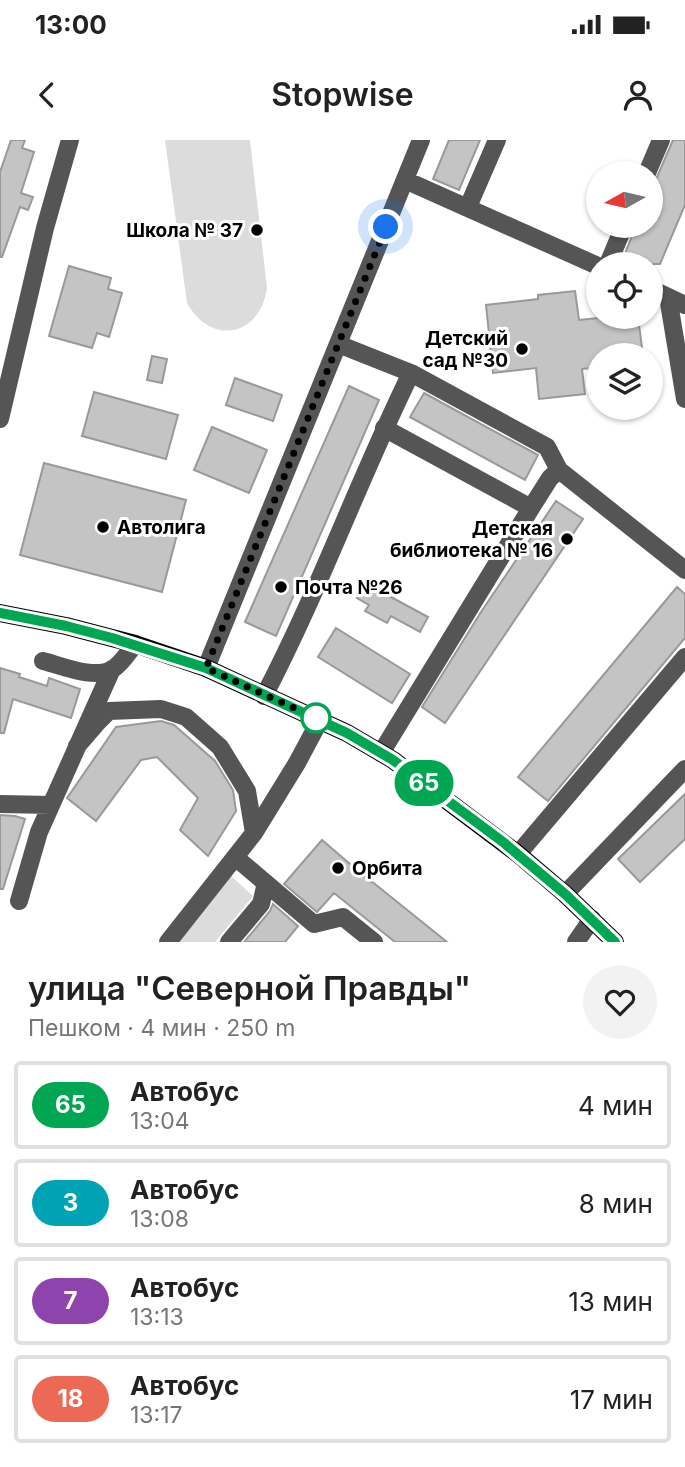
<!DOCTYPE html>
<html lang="ru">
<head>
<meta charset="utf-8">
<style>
	:root { --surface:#fff; --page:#f2f2f2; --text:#222; --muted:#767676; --line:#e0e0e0 }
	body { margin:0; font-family:Inter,sans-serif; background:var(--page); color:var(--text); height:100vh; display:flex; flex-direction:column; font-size:26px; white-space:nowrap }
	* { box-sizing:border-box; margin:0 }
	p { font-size:23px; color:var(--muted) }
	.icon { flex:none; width:38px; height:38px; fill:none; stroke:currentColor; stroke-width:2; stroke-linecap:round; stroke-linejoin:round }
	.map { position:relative; height:802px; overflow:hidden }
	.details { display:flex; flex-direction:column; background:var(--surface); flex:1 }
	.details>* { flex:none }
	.badge { padding:0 14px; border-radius:23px; font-size:24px; line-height:46px }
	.needle { width:46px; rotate:262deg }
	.controls { position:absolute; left:586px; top:21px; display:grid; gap:14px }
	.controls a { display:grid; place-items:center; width:77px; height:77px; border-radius:50%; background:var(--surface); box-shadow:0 2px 5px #0004; font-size:35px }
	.you { position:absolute; width:35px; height:35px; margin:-18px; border:5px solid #fff; border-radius:50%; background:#1a73e8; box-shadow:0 0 0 10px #1a73e833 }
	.map>.badge { position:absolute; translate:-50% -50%; box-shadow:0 0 0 4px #fff }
	.round { display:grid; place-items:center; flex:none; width:74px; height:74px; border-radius:37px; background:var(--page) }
	.head { display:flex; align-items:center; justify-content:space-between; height:119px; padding:0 28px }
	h1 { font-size:33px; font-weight:600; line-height:52px }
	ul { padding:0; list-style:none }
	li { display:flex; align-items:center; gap:21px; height:88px; margin:0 14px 10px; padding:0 14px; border:4px solid var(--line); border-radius:7px }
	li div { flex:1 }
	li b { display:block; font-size:26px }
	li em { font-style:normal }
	li .badge { min-width:77px; font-weight:700; text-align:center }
	.status { display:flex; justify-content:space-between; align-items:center; height:49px; padding:0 35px; background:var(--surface); direction:ltr }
	.status svg { height:19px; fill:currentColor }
	header { display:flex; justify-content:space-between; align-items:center; height:91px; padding:0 28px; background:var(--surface); font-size:32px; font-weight:600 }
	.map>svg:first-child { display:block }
</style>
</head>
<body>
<div class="status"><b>13:00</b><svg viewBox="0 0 49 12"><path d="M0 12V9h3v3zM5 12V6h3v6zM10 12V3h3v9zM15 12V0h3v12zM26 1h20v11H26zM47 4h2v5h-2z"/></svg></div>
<header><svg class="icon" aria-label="back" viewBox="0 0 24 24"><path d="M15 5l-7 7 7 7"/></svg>Stopwise<svg class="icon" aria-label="person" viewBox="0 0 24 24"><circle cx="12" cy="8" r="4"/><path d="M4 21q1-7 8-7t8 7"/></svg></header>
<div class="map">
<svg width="685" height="802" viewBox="0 0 685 802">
	<rect width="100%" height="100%" fill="#fff"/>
	<path fill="#dcdcdc" d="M165,0H250L267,148C260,197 211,206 187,163Z
		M230,735L253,756L215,802H179Z"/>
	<path fill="#c4c4c4" stroke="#999" stroke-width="2" d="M11,0H25L22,8L34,12L21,53L33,57L28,70L20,67L2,117H0V32Z
		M449,0H480L459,50L433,39Z
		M673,0H685V65L660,124H630L622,121L636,86H651V51Z
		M69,126L111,138L108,149L122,153L109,197L97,193L92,208L49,196Z
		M575,151L579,180L608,177H638L643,215H598V227L582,229L585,254L539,259L536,228L493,233L486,165L538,159V155Z
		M152,216L167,219L162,243L147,240Z
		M235,238L282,255L273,281L226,265Z
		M349,246L379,260L276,496L245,482Z
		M94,252L178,275L166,319L82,296Z
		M424,253L538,315L525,340L410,277Z
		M212,287L267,310L249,353L194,330Z
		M44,323L186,360L162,452L20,415Z
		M556,361L583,379L445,583L422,567L481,472Z
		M365,443L428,477L420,492L391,476L387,483L365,471L369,465L357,458Z
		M677,447L685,454V498L548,661L518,637Z
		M336,488L410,534L392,563L318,517Z
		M0,528L20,534L19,537L47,546L49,538L80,549L71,578L13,559L4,593H0Z
		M161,581L174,585L215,621L233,650L236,671L208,716L180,690L198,658L157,617L141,620L96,681L67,658L116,587Z
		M685,654V699L640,742L618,719Z
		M0,675L15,676L25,679L3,749H0Z
		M322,700L370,741V740L447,802H395L334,753L317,772L284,744Z
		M273,764L298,786L285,802H244L270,771Z"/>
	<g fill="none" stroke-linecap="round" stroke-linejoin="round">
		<path stroke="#555" stroke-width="18" d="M647,33L661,0
			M405,40L598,126
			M468,67L497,0
			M608,124L624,86
			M651,149L668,157
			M685,165L668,157L685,259
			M338,204L411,233L547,307L559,330L685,430
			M0,279L45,88L70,0
			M384,288L531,368
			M43,521C63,526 94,540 113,529C122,523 128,513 135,504
			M206,528L421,0
			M264,556C319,451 359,339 411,233
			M77,606L96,584L109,571L161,569L186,577L220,607L247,651L254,693
			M381,613L531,368L550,338L559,330
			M0,664L51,665
			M518,714L685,517
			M235,717L314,784L343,777L374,802
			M565,754L685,629
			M19,761L39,692L112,529
			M168,802L254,693L297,623L320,580
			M229,802L261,764L266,743
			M576,802L592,779"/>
		<path stroke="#000" stroke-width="18" d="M0,473L66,486L135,504L206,528L347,593L393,620L518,714L565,754L615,802"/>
	</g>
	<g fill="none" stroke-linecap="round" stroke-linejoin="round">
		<g stroke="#fff" stroke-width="16">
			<path id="line" d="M0,473L66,486L112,498L206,528L347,593L393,620L503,702L565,754L615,802"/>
		</g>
		<use href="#line" stroke="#00a651" stroke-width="10"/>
		<path stroke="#000" stroke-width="7" stroke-dasharray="0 12.6" d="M316,578L206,528L386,87"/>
	</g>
	<g fill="#000" stroke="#fff" stroke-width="2.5">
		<circle cx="257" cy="90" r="7"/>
		<circle cx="522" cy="209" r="7"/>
		<circle cx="103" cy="387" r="7"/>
		<circle cx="567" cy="399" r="7"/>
		<circle cx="281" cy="447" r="7"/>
		<circle cx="338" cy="728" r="7"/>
	</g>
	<circle fill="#fff" stroke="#00a651" stroke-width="3.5" cx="316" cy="578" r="14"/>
	<g text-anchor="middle" stroke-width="6" stroke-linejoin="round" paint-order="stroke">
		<g font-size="19" font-weight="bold" fill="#000" stroke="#fff" text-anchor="end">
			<text x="243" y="97">Школа № 37</text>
			<text x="508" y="205">Детский<tspan x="508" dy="22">сад №30</tspan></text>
			<text x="117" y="394" text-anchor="start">Автолига</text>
			<text x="553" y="395">Детская<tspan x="553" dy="22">библиотека № 16</tspan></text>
			<text x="295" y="454" text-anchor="start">Почта №26</text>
			<text x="352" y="735" text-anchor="start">Орбита</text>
		</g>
	</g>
</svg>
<div class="controls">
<a><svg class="needle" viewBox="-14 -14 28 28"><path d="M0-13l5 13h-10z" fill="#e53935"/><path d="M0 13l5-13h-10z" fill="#767676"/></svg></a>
<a><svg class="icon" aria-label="locate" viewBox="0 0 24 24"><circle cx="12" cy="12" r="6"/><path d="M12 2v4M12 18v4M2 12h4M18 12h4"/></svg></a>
<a><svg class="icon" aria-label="layers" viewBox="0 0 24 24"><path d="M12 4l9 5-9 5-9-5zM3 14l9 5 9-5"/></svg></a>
</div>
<div class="you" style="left:386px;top:87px"></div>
<b class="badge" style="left:424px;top:643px;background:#00a651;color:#fff">65</b>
</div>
<section class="details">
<div class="head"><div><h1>улица &quot;Северной Правды&quot;</h1><p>Пешком · 4 мин · 250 m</p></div><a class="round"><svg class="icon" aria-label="heart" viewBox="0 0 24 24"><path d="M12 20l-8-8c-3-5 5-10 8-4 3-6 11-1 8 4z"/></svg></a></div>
<ul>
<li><span class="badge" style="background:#00a651;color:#fff">65</span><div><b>Автобус</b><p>13:04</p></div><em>4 мин</em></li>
<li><span class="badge" style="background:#00a3b4;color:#fff">3</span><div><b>Автобус</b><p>13:08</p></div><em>8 мин</em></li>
<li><span class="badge" style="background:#8e44ad;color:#fff">7</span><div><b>Автобус</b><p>13:13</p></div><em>13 мин</em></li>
<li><span class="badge" style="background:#ec6a55;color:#fff">18</span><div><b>Автобус</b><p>13:17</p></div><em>17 мин</em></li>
</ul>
</section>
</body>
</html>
